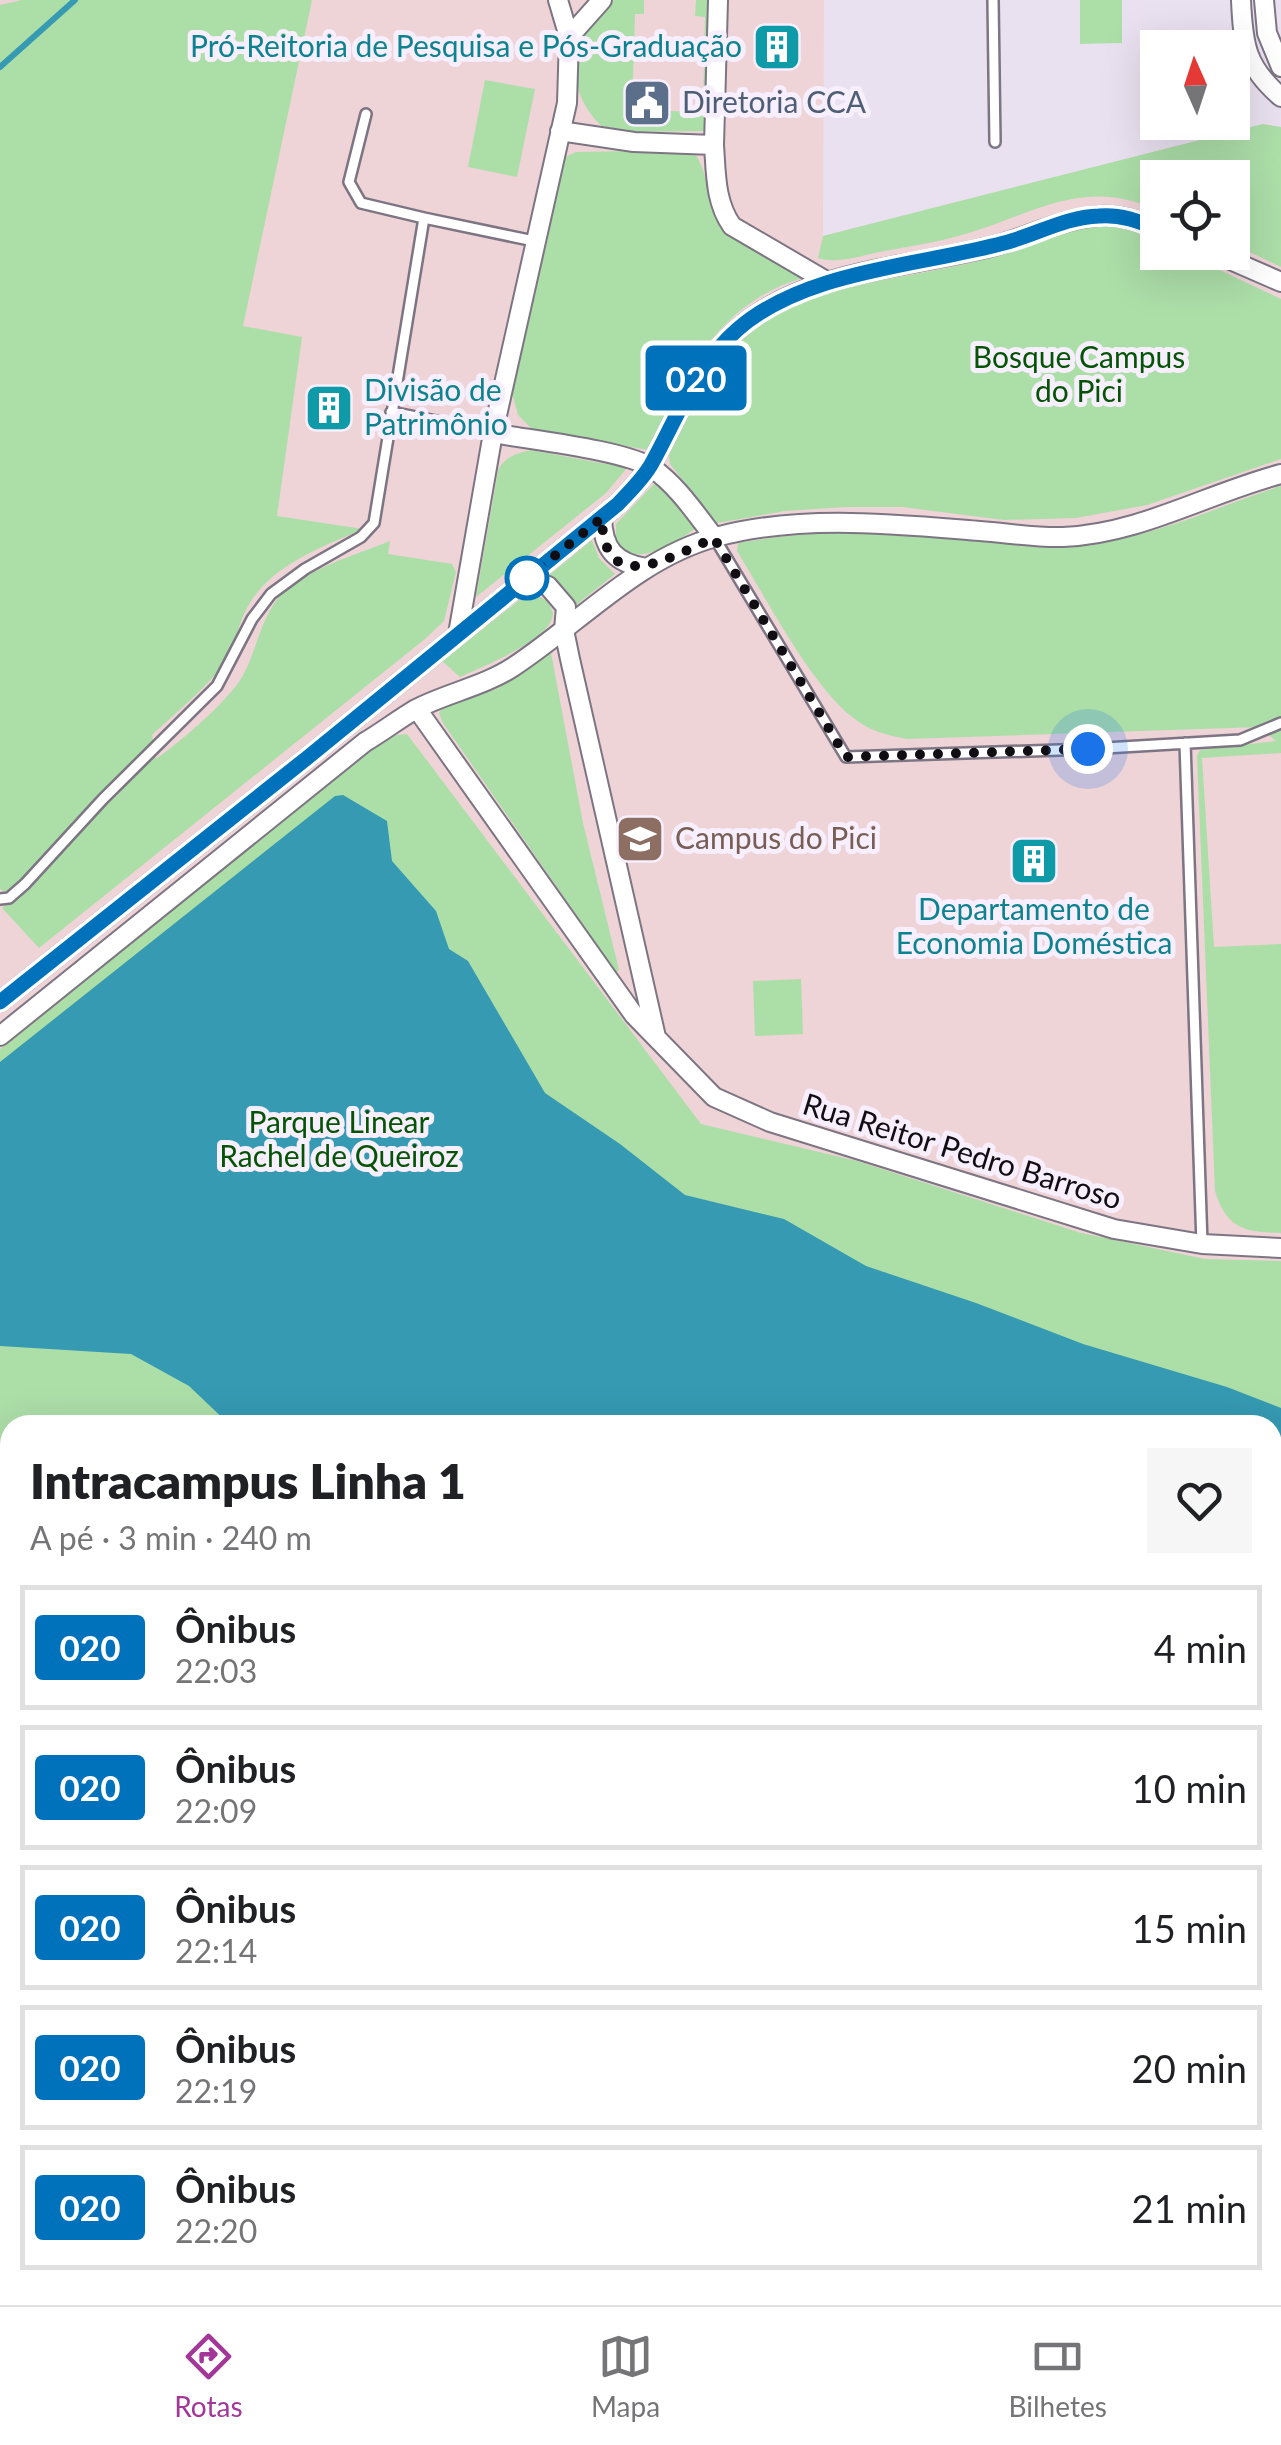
<!DOCTYPE html>
<html lang="pt">
<head>
<meta charset="utf-8">
<style>
	:root { --surface:#fff; --page:#f6f6f6; --text:#202124; --muted:#757577; --line:#e0e0e0; --accent:#a23798 }
	body { margin:0; font-family:Lato,sans-serif; background:var(--page); color:var(--text); height:100vh; display:flex; flex-direction:column; font-size:38px; white-space:nowrap }
	* { box-sizing:border-box; margin:0 }
	p { font-size:32px; color:var(--muted) }
	.icon { flex:none; width:55px; height:55px; fill:none; stroke:currentColor; stroke-width:2; stroke-linecap:round; stroke-linejoin:round }
	.map { position:relative; flex:1; overflow:hidden }
	.panel { position:absolute; left:0px; top:1415px; width:1282px; height:890px; display:flex; flex-direction:column; background:var(--surface); border-radius:30px 30px 0 0; box-shadow:0 10px 40px #0002 }
	.panel>* { flex:none }
	.badge { padding:0 20px; border-radius:8px; font-size:35px; line-height:65px }
	.needle { width:65px; rotate:357deg }
	.controls { position:absolute; left:1140px; top:30px; display:grid; gap:20px }
	.controls a { display:grid; place-items:center; width:110px; height:110px; border-radius:0px; background:var(--surface); box-shadow:0 10px 40px #0002; font-size:50px }
	.you { position:absolute; width:50px; height:50px; margin:-25px; border:8px solid #fff; border-radius:50%; background:#1a73e8; box-shadow:0 0 0 15px #1a73e833 }
	.map>.badge { position:absolute; translate:-50% -50%; box-shadow:0 0 0 5px #fff }
	.round { display:grid; place-items:center; flex:none; width:105px; height:105px; border-radius:0px; background:var(--page) }
	.summary { display:flex; align-items:center; justify-content:space-between; height:170px; padding:0 30px }
	h1 { font-size:48px; font-weight:800; line-height:75px }
	ul { padding:0; list-style:none }
	li { display:flex; align-items:center; gap:30px; height:125px; margin:0 20px 15px; padding:0 10px; border:5px solid var(--line); border-radius:0px }
	li div { flex:1 }
	li b { display:block; font-size:38px }
	li em { font-style:normal }
	li .badge { min-width:110px; font-weight:700; text-align:center }
	.tab-bar { display:flex; justify-content:space-around; align-items:center; height:140px; border-top:2px solid var(--line); background:var(--surface); font-size:28px; color:var(--muted) }
	.tab-bar a { display:grid; justify-items:center; gap:5px }
	.tab-bar .active { color:var(--accent) }
	.map>svg:first-child { display:block }
</style>
</head>
<body>
<div class="map">
<svg width="1281" height="2305" viewBox="0 0 1281 2305">
	<rect width="100%" height="100%" fill="#eae1f0"/>
	<path fill="#eed3d7" fill-rule="evenodd" d="M0,0H824L823,236L1263,124L1281,127V2305H0ZM1158,178H1232V252H1158ZM10,1425H1272V2295H10Z"/>
	<path fill="#acdea8" d="M22,0H312L243,326L302,337L277,516L363,529C322,547 271,565 248,606C238,623 235,647 224,663C207,688 174,714 152,735L156,759C180,742 217,710 236,686C259,656 258,610 291,586C319,565 358,554 390,541L388,554L452,564L456,572L444,621L425,639L39,948L2,908L13,897L0,889V5Z
		M614,0H644V14H635L632,110L703,112L705,17L695,16L696,0H713L711,131L610,132C577,111 563,62 586,28C593,17 604,9 614,0Z
		M1080,0H1122V43L1080,44Z
		M485,80L535,89L517,177L468,167Z
		M1263,124L1281,127V267L1233,244L1232,178H1158L1157,210C1089,179 1043,208 978,230C946,241 912,246 879,252C860,256 837,264 818,258L823,236Z
		M693,150C708,173 707,194 719,216C732,240 780,263 803,278C720,301 681,377 648,450L533,430L518,415L512,393L541,234L561,159L576,152Z
		M1124,226L1157,240L1158,252L1184,253L1281,299V459L1147,505L1076,518L1004,520L902,507H846L785,511L717,523L670,464L669,455C682,428 694,399 712,374C785,274 886,288 992,257C1040,243 1072,224 1124,226Z
		M531,450L627,468L606,493L476,597L498,471C503,457 518,453 531,450Z
		M654,484L664,487L695,529C674,543 635,570 616,542V524Z
		M1281,486V753L1202,758L1214,947L1281,944V1233C1244,1232 1227,1229 1215,1191L1197,756L1200,750L1276,741L1259,727L907,739C886,735 867,730 851,716C810,683 766,598 737,551L738,543C779,536 818,532 860,532C932,533 1003,549 1075,545C1146,541 1214,508 1281,486Z
		M592,540L599,558L615,574L576,605L564,587L546,578Z
		M526,595C537,595 548,598 552,610C562,635 480,668 460,677L442,661Z
		M551,653L583,823L619,970L616,972L443,723L439,713L445,705L497,689Z
		M407,734L701,1124L857,1161L1081,1233L1205,1259L1281,1261V2305H657L648,2295H1272V1425H10V1789L0,1781V1049L389,736Z
		M801,979L803,1034L755,1036L753,981Z"/>
	<path fill="#82b67d" d="M0,1473H10V2295H335L324,2305H0Z
		M583,2295H901L907,2305H596Z"/>
	<path fill="#359ab2" d="M343,795L387,821L392,861L436,911L449,949L468,961L545,1093L620,1144L685,1195L784,1219L866,1266L976,1303L1083,1344L1227,1387L1281,1408V2305H972L970,2295H1272V1425H230L189,1386L131,1354L0,1346V1062L335,796Z"/>
	<g fill="none" stroke-linecap="round" stroke-linejoin="round">
		<path stroke="#359ab2" stroke-width="6" d="M0,67L75,0"/>
		<g stroke="#7d7583" stroke-width="14">
			<path id="service" d="M993,0L995,142
				M366,114L349,182L361,203L424,218
				M391,412L492,432
				M714,537L846,757L1088,749L1240,740L1281,723
				M1185,743L1202,1244
				M0,899L9,898L25,884L103,799L217,686L252,619L271,594L305,569L361,537L374,523L424,218L534,241"/>
		</g>
		<g stroke="#7d7583" stroke-width="22">
			<path id="minor" d="M558,0L569,37
				M1241,0C1243,45 1246,67 1281,97
				M1264,0L1267,33L1281,67
				M560,131L634,142L714,145C716,173 715,202 732,226L828,282
				M714,145L718,0
				M1212,252L1281,282
				M493,433C530,440 625,450 652,468C677,485 696,514 714,537
				M602,518C603,549 615,563 646,568
				M527,578L548,586L566,607L564,630L570,659L656,1037
				M458,634L493,433L567,103L569,37L602,0
				M417,709L634,1015L714,1097L770,1122L1114,1229L1202,1244L1281,1248
				M0,1002L307,758L618,504C630,491 644,478 652,463C678,416 696,365 738,329C807,269 911,268 997,245C1031,236 1063,218 1099,216C1120,214 1138,221 1158,229
				M0,1036L365,742C382,732 399,719 416,709C447,693 484,686 513,667C580,623 638,558 716,537C801,514 894,524 980,531C1008,533 1036,538 1063,537C1140,534 1208,493 1281,474"/>
		</g>
		<use href="#service" stroke="#fff" stroke-width="9"/>
		<use href="#minor" stroke="#fff" stroke-width="18"/>
	</g>
	<g fill="none" stroke-linecap="round" stroke-linejoin="round">
		<g stroke="#fff" stroke-width="22">
			<path id="line" d="M0,1002L307,758L618,504C630,491 644,478 652,463C678,416 696,365 738,329C806,270 919,266 1004,243C1036,235 1065,217 1099,216C1120,214 1138,221 1158,229"/>
		</g>
		<use href="#line" stroke="#0072bc" stroke-width="15"/>
		<path stroke="#110e13" stroke-width="10" stroke-dasharray="0 18" d="M527,578L602,518C603,600 672,556 714,538L846,757L1088,749"/>
	</g>
	<defs>
		<g id="building-square" transform="scale(2.5)"><rect x="-9" y="-9" width="18" height="18" rx="4" fill="#0f9aa8" stroke="#f7eefe"/><path d="M-4-6H4V6H1V3H-1V6H-4ZM-2.5-4.3h1.7v1.8h-1.7ZM.8-4.3h1.7v1.8H.8ZM-2.5-1h1.7V.8h-1.7ZM.8-1h1.7V.8H.8Z" fill="#fff"/></g>
		<g id="civic-square" transform="scale(2.5)"><rect x="-9" y="-9" width="18" height="18" rx="4" fill="#5c6f8a" stroke="#f7eefe"/><path d="M-.6-6.5H3V-4.5H.6V-3L4-1V1h2V6H-6V1h2V-1L-.6-3ZM-1.2 2.5V6h2.4V2.5Z" fill="#fff"/></g>
		<g id="university-square" transform="scale(2.5)"><rect x="-9" y="-9" width="18" height="18" rx="4" fill="#8d6e63" stroke="#f7eefe"/><path d="M0-5L7-2L0 1L-7-2ZM-4 1L0 2.5L4 1V4Q0 6-4 4Z" fill="#fff"/></g>
	</defs>
	<g fill-rule="evenodd">
		<use href="#building-square" x="777" y="47"/>
		<use href="#civic-square" x="647" y="103"/>
		<use href="#building-square" x="329" y="408"/>
		<use href="#university-square" x="640" y="839"/>
		<use href="#building-square" x="1034" y="861"/>
	</g>
	<circle fill="#fff" stroke="#0072bc" stroke-width="5" cx="527" cy="578" r="20"/>
	<g text-anchor="middle" stroke-width="10" stroke-linejoin="round" paint-order="stroke">
		<g font-size="30" fill="#0d838f" stroke="#f7eefe" text-anchor="end">
			<text x="742" y="57">Pró-Reitoria de Pesquisa e Pós-Graduação</text>
			<text x="364" y="401" text-anchor="start">Divisão de<tspan x="364" dy="34">Patrimônio</tspan></text>
			<text x="1034" y="920" text-anchor="middle">Departamento de<tspan x="1034" dy="34">Economia Doméstica</tspan></text>
		</g>
		<g font-size="30" fill="#4e5e75" stroke="#f7eefe" text-anchor="start">
			<text x="682" y="113">Diretoria CCA</text>
		</g>
		<g font-size="30" fill="#055406" stroke="#f7eefe">
			<text x="1079" y="368">Bosque Campus<tspan x="1079" dy="34">do Pici</tspan></text>
			<text x="339" y="1133">Parque Linear<tspan x="339" dy="34">Rachel de Queiroz</tspan></text>
		</g>
		<g font-size="30" fill="#785e54" stroke="#f7eefe" text-anchor="start">
			<text x="675" y="849">Campus do Pici</text>
		</g>
		<g font-size="30" fill="#110e13" stroke="#f7eefe">
			<text transform="translate(962 1152) rotate(17)" y="10">Rua Reitor Pedro Barroso</text>
		</g>
	</g>
</svg>
<div class="controls">
<a><svg class="needle" viewBox="-14 -14 28 28"><path d="M0-13l5 13h-10z" fill="#e53935"/><path d="M0 13l5-13h-10z" fill="#757577"/></svg></a>
<a><svg class="icon" aria-label="locate" viewBox="0 0 24 24"><circle cx="12" cy="12" r="6"/><path d="M12 2v4M12 18v4M2 12h4M18 12h4"/></svg></a>
</div>
<div class="you" style="left:1088px;top:749px"></div>
<b class="badge" style="left:696px;top:378px;background:#0072bc;color:#fff">020</b>
<section class="panel">
<div class="summary"><div><h1>Intracampus Linha 1</h1><p>A pé · 3 min · 240 m</p></div><a class="round"><svg class="icon" aria-label="heart" viewBox="0 0 24 24"><path d="M12 20l-8-8c-3-5 5-10 8-4 3-6 11-1 8 4z"/></svg></a></div>
<ul>
<li><span class="badge" style="background:#0072bc;color:#fff">020</span><div><b>Ônibus</b><p>22:03</p></div><em>4 min</em></li>
<li><span class="badge" style="background:#0072bc;color:#fff">020</span><div><b>Ônibus</b><p>22:09</p></div><em>10 min</em></li>
<li><span class="badge" style="background:#0072bc;color:#fff">020</span><div><b>Ônibus</b><p>22:14</p></div><em>15 min</em></li>
<li><span class="badge" style="background:#0072bc;color:#fff">020</span><div><b>Ônibus</b><p>22:19</p></div><em>20 min</em></li>
<li><span class="badge" style="background:#0072bc;color:#fff">020</span><div><b>Ônibus</b><p>22:20</p></div><em>21 min</em></li>
</ul>
</section>
</div>
<nav class="tab-bar">
<a class="active"><svg class="icon" aria-label="directions" viewBox="0 0 24 24"><path d="M12 3l9 9-9 9-9-9zM9 14v-3h6M13 9l2 2-2 2"/></svg>Rotas</a>
<a><svg class="icon" aria-label="map" viewBox="0 0 24 24"><path d="M3 6l6-2 6 2 6-2v14l-6 2-6-2-6 2zM9 4v14M15 6v14"/></svg>Mapa</a>
<a><svg class="icon" aria-label="tickets" viewBox="0 0 24 24"><path d="M3 7h18v10H3zM15 7v10"/></svg>Bilhetes</a>
</nav>
</body>
</html>
